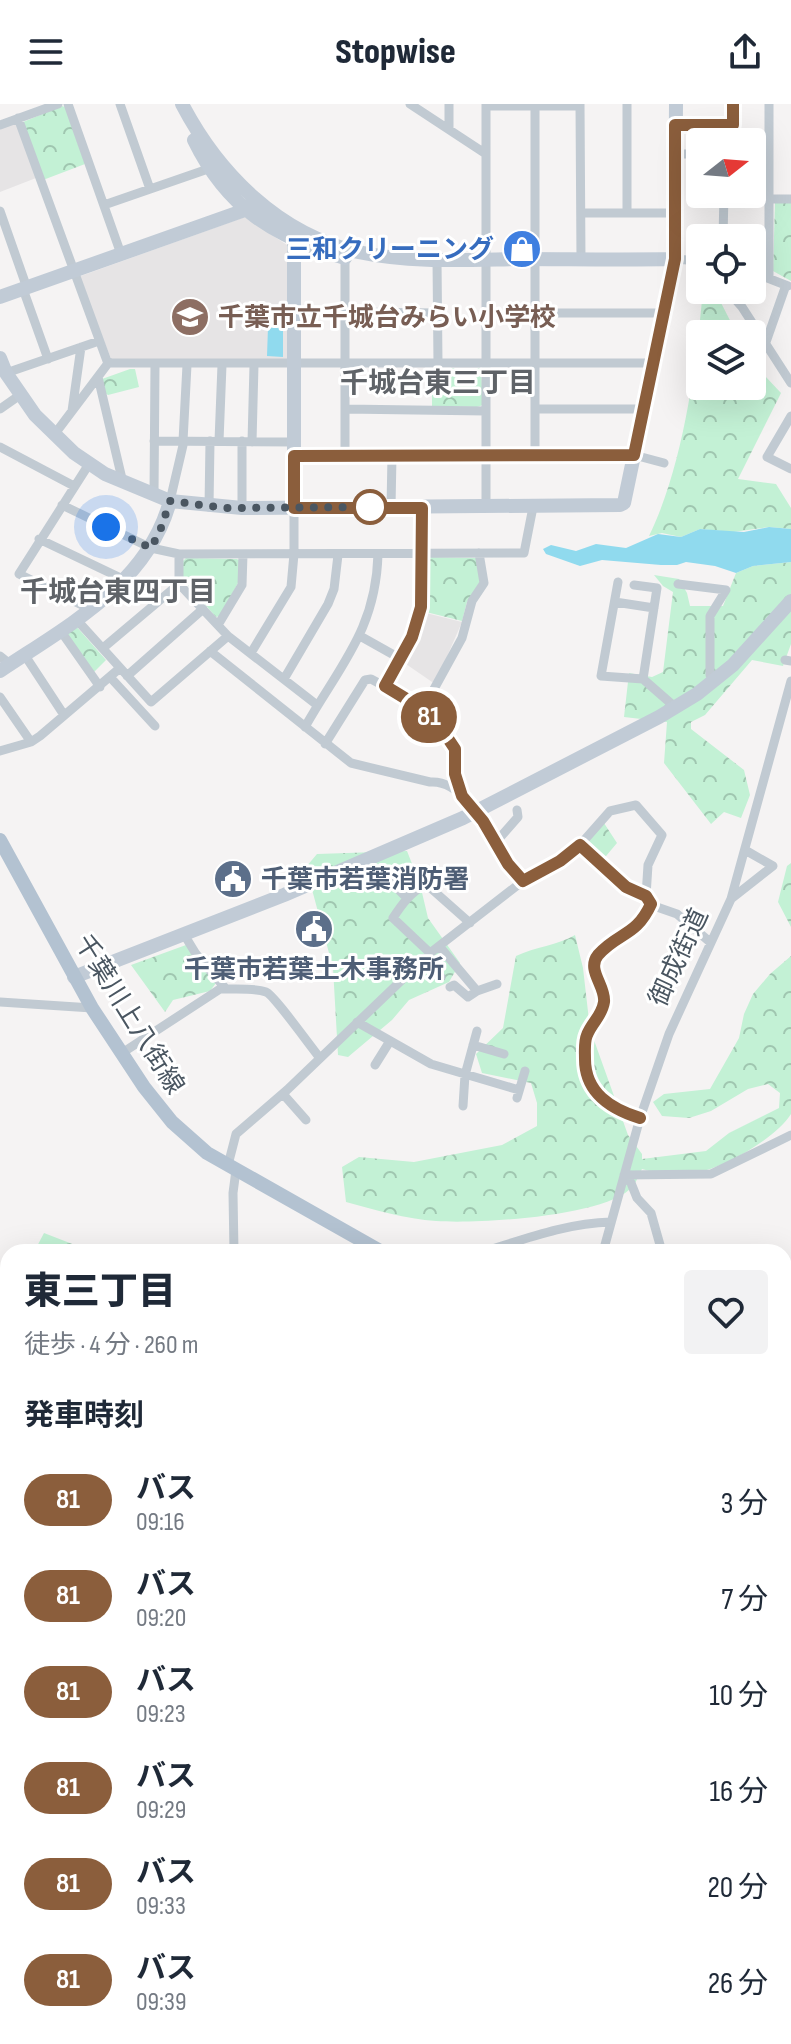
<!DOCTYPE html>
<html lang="ja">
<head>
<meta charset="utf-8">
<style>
	:root { --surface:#fff; --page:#f2f2f3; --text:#1f2937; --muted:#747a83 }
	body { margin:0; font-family:"Sofia Sans Condensed","Noto Sans JP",sans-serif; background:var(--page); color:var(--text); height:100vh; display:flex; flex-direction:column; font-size:30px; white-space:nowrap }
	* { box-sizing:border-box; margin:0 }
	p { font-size:26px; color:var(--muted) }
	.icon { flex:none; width:44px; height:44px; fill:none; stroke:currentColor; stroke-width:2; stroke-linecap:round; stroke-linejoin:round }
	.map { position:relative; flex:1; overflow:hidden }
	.side { position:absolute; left:0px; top:1140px; width:792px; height:800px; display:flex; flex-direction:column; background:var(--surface); border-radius:24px 24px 0 0; box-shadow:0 8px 32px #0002 }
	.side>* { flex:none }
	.badge { padding:0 16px; border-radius:26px; font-size:28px; line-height:52px }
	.needle { width:52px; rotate:73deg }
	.buttons { position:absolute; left:686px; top:24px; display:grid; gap:16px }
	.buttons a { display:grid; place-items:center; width:80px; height:80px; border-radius:8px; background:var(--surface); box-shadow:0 8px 32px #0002; font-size:40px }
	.you { position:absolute; width:40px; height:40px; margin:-20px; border:6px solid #fff; border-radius:50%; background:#1a73e8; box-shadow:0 0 0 12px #1a73e833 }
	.map>.badge { position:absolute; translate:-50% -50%; box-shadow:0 0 0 4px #fff }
	h2 { padding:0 24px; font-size:30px; line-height:72px }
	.round { display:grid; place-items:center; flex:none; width:84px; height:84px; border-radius:8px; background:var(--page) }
	.overview { display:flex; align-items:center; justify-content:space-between; height:136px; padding:0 24px }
	h1 { font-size:38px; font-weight:800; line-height:60px }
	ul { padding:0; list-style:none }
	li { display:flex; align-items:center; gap:24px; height:96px; padding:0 24px }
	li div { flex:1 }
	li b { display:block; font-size:30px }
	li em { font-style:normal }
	li .badge { min-width:88px; font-weight:700; text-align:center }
	header { display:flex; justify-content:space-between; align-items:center; height:104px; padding:0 24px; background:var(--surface); font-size:36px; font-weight:800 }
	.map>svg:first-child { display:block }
</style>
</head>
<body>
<header><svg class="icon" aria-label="menu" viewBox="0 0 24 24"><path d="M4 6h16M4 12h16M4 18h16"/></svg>Stopwise<svg class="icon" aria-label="share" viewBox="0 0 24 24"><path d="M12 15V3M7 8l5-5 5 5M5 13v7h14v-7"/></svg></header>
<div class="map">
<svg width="791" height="1940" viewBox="0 0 791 1940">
	<defs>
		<pattern id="forest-crowns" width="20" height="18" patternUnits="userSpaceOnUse" patternTransform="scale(2)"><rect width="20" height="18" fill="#c3f1d5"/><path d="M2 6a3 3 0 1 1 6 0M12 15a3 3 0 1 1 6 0" fill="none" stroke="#a0c6b0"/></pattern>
		<pattern id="cemetery-stones" width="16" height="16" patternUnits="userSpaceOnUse" patternTransform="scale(2)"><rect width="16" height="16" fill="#c3f1d5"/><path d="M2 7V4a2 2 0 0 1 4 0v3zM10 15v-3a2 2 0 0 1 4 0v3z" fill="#a0c6b0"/></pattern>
	</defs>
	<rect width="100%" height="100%" fill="#f5f3f3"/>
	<path fill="#e6e4e5" d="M14,19L17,20L36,74L0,88V24Z
		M245,113L287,141V257H112L78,173Z
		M422,508L462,518L435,580L403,558Z"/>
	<path fill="url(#forest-crowns)" d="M62,2L65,3L85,60L43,76L23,18Z
		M775,99H791V177L773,167Z
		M717,191L737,230H700V282H752V258L781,289L738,375L776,380L791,404V425L769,423L733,428L700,425L681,433L662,429L649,432C682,364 695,271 702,196Z
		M432,264H481L483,301L477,303L432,302Z
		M130,265H135L139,283L108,291L105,289L102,275Z
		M430,453L476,454L481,476L467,498L462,517L422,507L426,456Z
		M186,454L237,455L240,457L238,479L220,512L216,513L183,476L182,458Z
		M791,458V540L783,562L752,556L705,611L691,618V625L744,666L750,691L741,714L724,708L711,720L664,659L667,618L624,613L629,569L652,573L663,568L673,488L663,482L654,471L679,475L687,489L690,502H723L736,469L753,462Z
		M76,522L106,556L92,570L66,531Z
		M602,716L617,739L601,758L583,740Z
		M407,747L420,780L428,814L460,859L449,878L409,896L392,916L348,953L338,951L333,864L306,763L317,750Z
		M791,759V823L778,798L787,762Z
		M575,831L583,864L590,925L628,1031L642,1050V1055L706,1047L729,1029L779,1004L780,989L768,980L748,985L711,1007L689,1014L662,1012L653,998L664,990L710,985L739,934L744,910L753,890L770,870L791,852V1010C777,1033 726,1063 699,1068C684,1070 657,1070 642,1065C639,1070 637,1077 633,1082C608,1113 476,1120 436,1117C406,1115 375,1106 346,1098L342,1063L359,1053L414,1058L502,1041L537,1022V999L531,979L482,969L476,950L503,924L516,852C535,843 558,841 575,831Z
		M186,841L216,879L210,887L173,896L165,908L131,861Z
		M44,1129L93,1148H34Z
		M0,1242L8,1247V1545L0,1553Z
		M784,1568H791V1940H574L568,1932H784Z
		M8,1685V1774L0,1769V1691Z"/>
	<path fill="url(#cemetery-stones)" d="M784,1264H791V1322H784Z"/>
	<path fill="#90daee" d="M268,223H283V253L267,252Z
		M769,423L791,425V458L753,462L736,469L715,462L686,458L677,461H661L602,456L580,462L546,450L543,445L551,441L576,447L596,440L626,444L658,430L681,433L700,425L744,428Z"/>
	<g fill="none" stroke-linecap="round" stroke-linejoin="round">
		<path stroke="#c1cad2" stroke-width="9" d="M68,0L121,150
			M120,0L150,85
			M410,0L486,50
			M580,0L581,156
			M627,0V109
			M769,0V174
			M486,2H580
			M18,14L107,257L111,259H653
			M0,21L58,0
			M675,21H733V0
			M449,25V0
			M676,50H700
			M752,51H769
			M769,95H791
			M104,101L208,65
			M0,107L27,184
			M581,109H675
			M723,134L724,90
			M675,155L700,157
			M437,156L438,260
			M752,168L788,182
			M23,185L48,255
			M727,186L742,203L791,279
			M346,208L437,209
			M536,209H665
			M766,238L786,181
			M6,269L99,237
			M98,273L123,379
			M0,305L20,291
			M345,305L486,307
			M535,305H644
			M72,307L81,243
			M791,312L767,353L791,365
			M54,331L109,258
			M154,337L294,338
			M183,337L187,261
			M219,337L222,261
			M252,338L254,261
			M0,343L74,382
			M535,351V2
			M294,352L634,351L664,359
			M345,352V154
			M89,360L19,470L90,505
			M154,391L155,260
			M170,397L184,337
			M62,401L151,444L179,450L524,449L533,403
			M209,403L210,337
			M391,403L392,352
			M486,403V0
			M242,404V337
			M39,435L125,476
			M179,450V480L228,532L317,601
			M618,478L601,572L643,575L675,603
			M678,480L726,486L710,512V571L715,576
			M634,481L657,484L643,575
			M615,498L654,504
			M76,515L151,598L228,532
			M218,521L242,481L243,450
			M60,526L100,583
			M360,532L401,555
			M103,544L179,480
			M210,547L351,659L430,678C466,675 490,732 507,758C511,765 518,771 523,777
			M251,549L291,483L294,450V404
			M24,550L64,611
			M0,552L10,560
			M785,556L791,557
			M127,572L203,505
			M110,573L155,622
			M284,575L328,500L334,485L338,451
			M385,582L412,533L421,503L422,404
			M0,593L31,638
			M423,605L462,534L472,497L484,479L479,449
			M305,623C340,561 376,526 378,450
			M325,640L365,576L371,575L412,597L443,627L455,645V670L462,692
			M0,647L31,638L40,632L120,564
			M496,738L518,713L517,706
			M580,741L626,783L646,792L654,802L677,810L710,838
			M392,773L391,778L407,794
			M731,795L773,762L745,746
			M185,832L196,850L226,885C238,885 255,884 266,888C274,891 310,942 320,954
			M439,842L477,887
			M430,849L393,814C402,800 411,788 426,780L470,819
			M423,855L441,873
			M450,883L454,881L468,893L477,887L497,880
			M0,898L92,904
			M357,918L431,960L519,986
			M473,941L504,950
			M122,949L220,885H226
			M375,961L390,937
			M283,990L306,1016
			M517,994L525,967
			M463,1002L465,971L477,927
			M640,1014C611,1005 585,989 585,955C585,947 584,938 587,930C592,918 602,912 604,898C606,882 586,866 598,851C618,828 635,833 651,800
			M228,1061L236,1030L287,986L430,849L523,777L560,757L580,741L610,707L636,701L662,731L648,761L646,792
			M624,1071L711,1070L791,1031
			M624,1071L631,1079L637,1094L651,1109L662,1148
			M234,1148L233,1089L236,1066
			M483,1148C525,1135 567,1119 611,1118
			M603,1148L640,1014L669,930L731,795L791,577
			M784,1493H791
			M784,1718H791
			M491,1940L493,1932
			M520,1940L524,1932"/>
		<path stroke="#c1cbd6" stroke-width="14" d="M182,0C218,69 279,131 358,148C410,159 464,156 516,155C569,155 622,156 675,155
			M194,36C227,104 274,133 345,154
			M0,193L245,106L249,102
			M0,254L6,269L35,311L74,349L105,370L170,397L242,404L620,401L624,399L675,155L676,0
			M294,404V137
			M0,567C67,522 148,480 170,397
			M74,873L284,791L463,714L659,613L697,590L733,561L791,497
			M356,1940L358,1932"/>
		<path stroke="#b3c2d1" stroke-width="14" d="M0,736L92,904L144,983L172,1018L207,1049L382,1148
			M560,1932L566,1940"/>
	</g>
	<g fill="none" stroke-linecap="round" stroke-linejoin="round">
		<g stroke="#fff" stroke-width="18">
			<path id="line" d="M640,1014C611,1005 585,989 585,955C585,947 584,938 587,931C592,918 602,912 604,898C606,882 586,866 598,851C618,828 636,833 651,800L646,792L626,783L580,741L560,757L523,777L508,760L483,717L462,692L455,670V645L443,627L423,605L385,582L412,533L421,503L422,404H294V352L634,351L675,155V21H733V0"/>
		</g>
		<use href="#line" stroke="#8b5e3c" stroke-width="12"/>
		<path stroke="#4a5661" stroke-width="8" stroke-dasharray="0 14.4" d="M106,423L151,444L160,427L170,397L225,404L370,403"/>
	</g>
	<defs>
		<g id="shop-disc" transform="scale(2)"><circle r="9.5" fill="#3f7fe0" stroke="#fff"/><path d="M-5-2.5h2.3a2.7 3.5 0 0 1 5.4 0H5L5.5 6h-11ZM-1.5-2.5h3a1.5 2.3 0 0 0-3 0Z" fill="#fff"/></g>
		<g id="school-disc" transform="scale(2)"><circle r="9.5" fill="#8d6e63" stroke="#fff"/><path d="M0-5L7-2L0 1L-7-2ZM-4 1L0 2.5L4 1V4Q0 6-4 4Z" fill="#fff"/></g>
		<g id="civic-disc" transform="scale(2)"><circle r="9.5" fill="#5c6f8a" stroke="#fff"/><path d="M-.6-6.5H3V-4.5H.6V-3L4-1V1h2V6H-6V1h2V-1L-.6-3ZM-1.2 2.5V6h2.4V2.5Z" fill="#fff"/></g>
	</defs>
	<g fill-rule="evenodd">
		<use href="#shop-disc" x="522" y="145"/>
		<use href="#school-disc" x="190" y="213"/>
		<use href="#civic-disc" x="233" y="775"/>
		<use href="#civic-disc" x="314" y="825"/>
	</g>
	<circle fill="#fff" stroke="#8b5e3c" stroke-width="4" cx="370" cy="403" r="16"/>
	<g text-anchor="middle" stroke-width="6" stroke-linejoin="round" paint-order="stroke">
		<g font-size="26" font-weight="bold" fill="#366cbe" stroke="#fff" text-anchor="end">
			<text x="494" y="154">三和クリーニング</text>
		</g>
		<g font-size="26" font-weight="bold" fill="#785e54" stroke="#fff" text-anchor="start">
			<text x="218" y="222">千葉市立千城台みらい小学校</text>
		</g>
		<g font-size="26" font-weight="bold" fill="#4e5e75" stroke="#fff" text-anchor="start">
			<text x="261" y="784">千葉市若葉消防署</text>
			<text x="314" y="874" text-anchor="middle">千葉市若葉土木事務所</text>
		</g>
		<g font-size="26" fill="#4a5661" stroke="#fff">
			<text transform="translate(678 853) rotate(-65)" y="9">御成街道</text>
			<text transform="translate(130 910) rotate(58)" y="9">千葉川上八街線</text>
		</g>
		<g font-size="28" font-weight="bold" fill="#5f6368" stroke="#fff">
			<text x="438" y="288">千城台東三丁目</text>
			<text x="118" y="497">千城台東四丁目</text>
		</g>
	</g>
</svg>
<div class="buttons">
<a><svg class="needle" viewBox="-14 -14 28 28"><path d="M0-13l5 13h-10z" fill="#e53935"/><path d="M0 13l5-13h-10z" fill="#747a83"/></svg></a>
<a><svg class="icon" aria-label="locate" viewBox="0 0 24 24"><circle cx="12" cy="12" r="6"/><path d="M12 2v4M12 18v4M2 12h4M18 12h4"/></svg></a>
<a><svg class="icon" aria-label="layers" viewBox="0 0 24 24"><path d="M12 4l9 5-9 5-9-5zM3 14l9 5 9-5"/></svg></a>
</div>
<div class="you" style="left:106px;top:423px"></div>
<b class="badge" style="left:429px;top:613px;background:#8b5e3c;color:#fff">81</b>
<section class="side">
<div class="overview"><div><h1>東三丁目</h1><p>徒歩 · 4 分 · 260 m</p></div><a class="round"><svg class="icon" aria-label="heart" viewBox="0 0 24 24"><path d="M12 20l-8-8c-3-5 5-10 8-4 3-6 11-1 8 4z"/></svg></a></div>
<h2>発車時刻</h2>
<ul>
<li><span class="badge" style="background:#8b5e3c;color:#fff">81</span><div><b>バス</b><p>09:16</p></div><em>3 分</em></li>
<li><span class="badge" style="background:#8b5e3c;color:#fff">81</span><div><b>バス</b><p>09:20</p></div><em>7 分</em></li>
<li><span class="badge" style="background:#8b5e3c;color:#fff">81</span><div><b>バス</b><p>09:23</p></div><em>10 分</em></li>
<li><span class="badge" style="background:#8b5e3c;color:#fff">81</span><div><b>バス</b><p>09:29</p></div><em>16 分</em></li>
<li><span class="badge" style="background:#8b5e3c;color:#fff">81</span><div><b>バス</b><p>09:33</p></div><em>20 分</em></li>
<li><span class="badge" style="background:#8b5e3c;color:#fff">81</span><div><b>バス</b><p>09:39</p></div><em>26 分</em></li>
</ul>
</section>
</div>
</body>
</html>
